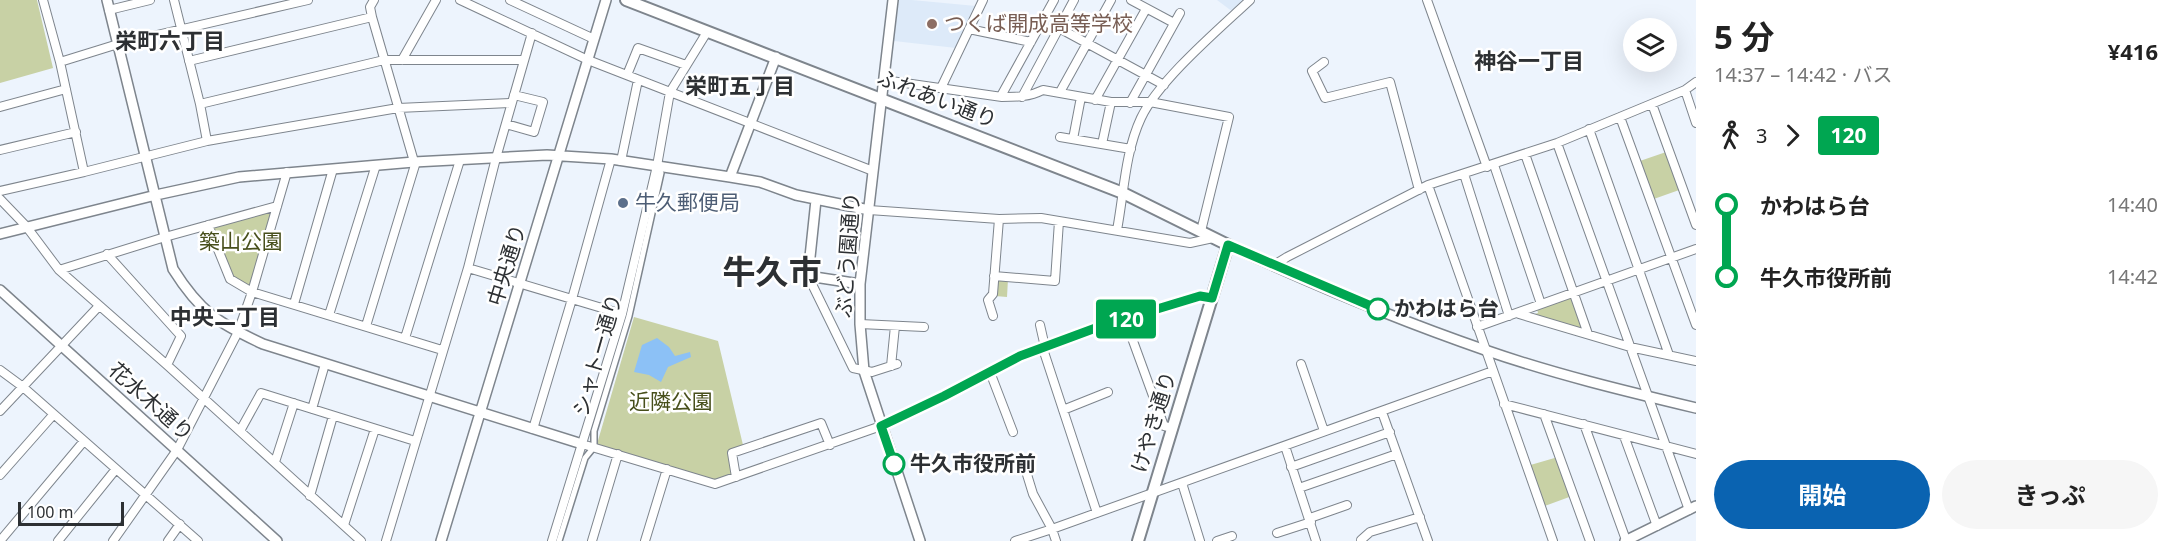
<!DOCTYPE html>
<html lang="ja">
<head>
<meta charset="utf-8">
<style>
	:root { --surface:#fff; --page:#f6f6f6; --text:#222; --muted:#767676; --accent:#0a63b1 }
	body { margin:0; font-family:"Noto Sans","Noto Sans JP",sans-serif; background:var(--page); color:var(--text); height:100vh; display:flex; flex-direction:column; font-size:22px; white-space:nowrap }
	* { box-sizing:border-box; margin:0 }
	p { font-size:20px; color:var(--muted) }
	.icon { flex:none; width:33px; height:33px; fill:none; stroke:currentColor; stroke-width:2; stroke-linecap:round; stroke-linejoin:round }
	.map { position:relative; flex:1; overflow:hidden }
	.details { display:flex; flex-direction:column; background:var(--surface); width:480px }
	.details>* { flex:none }
	.badge { padding:0 12px; border-radius:4px; font-size:21px; line-height:39px }
	.fabs { position:absolute; left:1623px; top:18px; display:grid; gap:12px }
	.fabs a { display:grid; place-items:center; width:54px; height:54px; border-radius:50%; background:var(--surface); box-shadow:0 6px 24px #0002; font-size:30px }
	.scale { position:absolute; left:18px; bottom:15px; width:106px; box-sizing:border-box; padding-left:6px; border:3px solid #2d3033; border-top:0; font-size:16px; line-height:21px; white-space:nowrap; color:#2d3033; -webkit-text-stroke:4px #fff; paint-order:stroke }
	.map>.badge { position:absolute; translate:-50% -50%; box-shadow:0 0 0 3px #fff }
	.legs { display:flex; align-items:center; gap:9px; height:66px; padding:0 18px; font-size:20px }
	.legs p { margin-inline-start:auto }
	.headline { display:flex; align-items:center; justify-content:space-between; height:102px; padding:0 18px }
	h1 { font-size:33px; font-weight:700; line-height:45px }
	.action { display:flex; gap:12px; margin-top:auto; padding:12px 18px }
	.action a { flex:1; height:69px; border-radius:36px; background:var(--accent); color:#fff; font-size:24px; font-weight:700; line-height:69px; text-align:center }
	.action a+a { background:var(--page); color:var(--text) }
	ul { padding:0 18px; list-style:none }
	li { display:flex; align-items:center; gap:21px; height:72px; font-size:22px }
	li i { display:grid; place-items:center; width:9px; height:100%; margin:0 8px; background:currentColor }
	li i::after { content:''; width:15px; height:15px; margin:-8px; border:4px solid; border-radius:50%; background:var(--surface) }
	li p { margin-inline-start:auto }
	li:first-child i { background:linear-gradient(#0000 50%,currentColor 0) }
	li:last-child i { background:linear-gradient(currentColor 50%,#0000 0) }
	main { display:flex; flex:1; min-height:0 }
	.map>svg:first-child { display:block }
</style>
</head>
<body>
<main>
<div class="map">
<svg width="1696" height="541" viewBox="0 0 1696 541">
	<rect width="100%" height="100%" fill="#edf4fd"/>
	<path fill="#ddeaf9" d="M899,0H912L976,6L956,48L894,41Z
		M1217,0H1244L1233,12Z"/>
	<path fill="#c8d1a5" d="M0,0H37L53,68L0,83Z
		M1669,151L1682,189L1651,200L1637,162Z
		M277,206L252,292L230,279L208,225Z
		M997,279H1008L1007,297L995,296Z
		M1571,297L1583,330L1531,315L1538,313L1537,309Z
		M634,317L718,341L743,445L728,451L732,474L716,480L597,444Z
		M1558,457L1572,496L1542,507L1527,466Z"/>
	<path fill="#8cc1f6" d="M657,338L669,347L675,356L690,352L691,357L668,367L661,382L649,375L634,372L642,345Z"/>
	<g fill="none" stroke-linecap="round" stroke-linejoin="round">
		<g stroke="#7e858d" stroke-width="8">
			<path id="pedestrian" d="M559,541L585,458L594,447V431L629,316L661,173"/>
		</g>
		<g stroke="#7e858d" stroke-width="10">
			<path id="minor" d="M43,0L60,62
				M174,0L200,104L207,141
				M460,0L588,60L873,171
				M510,0L594,39
				M1131,0L1174,23
				M1427,0L1487,167
				M109,10L150,0
				M1059,28L1164,85
				M969,29L1031,42
				M402,60L436,0
				M189,61L372,17
				M1324,62L1312,71L1325,98L1390,82L1419,190
				M627,75L638,48L686,65
				M884,80L1002,97C1017,97 1029,97 1043,90L1111,102H1150L1229,117L1201,231
				M941,88L983,0
				M1685,90L1696,123
				M1060,92L1111,0
				M1001,96L1054,0
				M1022,97L1074,0
				M1095,100L1146,9
				M1130,103L1180,13
				M200,104L384,60H524
				M1652,104L1696,225
				M0,107L66,89
				M1620,117L1696,325
				M506,124L534,132L543,102L514,95
				M1589,129L1669,355
				M1060,137L1131,149
				M1073,139L1081,97
				M1557,143L1689,510
				M1102,144L1111,102
				M0,150L76,132
				M1525,154L1588,334
				M621,161L638,80
				M1494,165L1541,304
				M84,172L207,141L398,108L511,103
				M1464,174L1509,316
				M1428,185L1553,541
				M0,191L84,172L60,62L118,44L308,0
				M0,199L26,226L59,270L167,365L361,541
				M869,210L999,219L1041,218L1190,243L1213,238
				M208,225L230,279L252,292L442,350
				M1117,230C1124,193 1125,152 1141,118C1159,80 1218,30 1250,0
				M107,254L181,336L167,365
				M1274,265L1287,257L1428,185L1557,143L1685,90L1696,82
				M468,268L622,314
				M59,270L165,237L277,206
				M808,276L853,368L872,372L897,364
				M994,276L1055,281L1059,221
				M294,304L333,169
				M1519,314L1630,347L1696,361
				M329,315L376,165
				M993,316L988,300L993,294L999,219
				M1125,319L1164,426L1173,428
				M860,324L924,327
				M1040,325L1045,347
				M366,326L415,165L372,17L370,7L374,0
				M1477,327L1696,249
				M405,338L460,160
				M1043,349L1097,513
				M1301,364L1324,431
				M891,366L895,326
				M0,370L23,387L198,541
				M990,372L1013,432
				M1504,404L1696,454
				M312,409L325,364
				M1063,410L1108,392
				M0,411L99,306
				M1382,412L1428,541
				M1544,414L1590,541
				M1584,424L1626,540
				M533,429L572,299L611,159
				M240,431L261,393L415,441
				M1624,436L1657,526
				M582,444L715,484L881,426L944,396L1020,356L1101,326L1200,296L1212,298
				M1285,446L1316,541
				M275,462L294,403
				M1291,467L1390,432
				M0,475L53,415
				M736,477L732,453L821,423L830,445
				M1182,483L1200,541
				M1299,488L1397,454
				M310,496L333,416
				M1310,518L1347,505
				M344,525L375,429
				M1277,533L1311,522
				M1361,540L1370,532L1420,517
				M0,541L84,441
				M58,541L116,469
				M113,541L177,450L238,332L252,292L287,172
				M168,541L180,524
				M386,541L468,268L496,158L532,33
				M552,541L622,314L657,166L670,92L707,32
				M592,541L618,454
				M645,541L667,469
				M1015,541L1052,529L1033,494L1025,468
				M1056,541L1052,529L1493,371
				M1217,541L1232,536"/>
		</g>
		<g stroke="#7e858d" stroke-width="12">
			<path id="tertiary" d="M107,0L173,269C200,312 218,323 263,344L582,444
				M893,0L860,284V324L864,371L920,541
				M730,177L776,57
				M816,200L808,276L860,284
				M0,234L156,195L239,177L414,162L547,155L611,159L730,177L760,182L796,195L869,210
				M1228,245C1312,284 1398,320 1485,350C1554,374 1625,391 1696,408
				M0,290L277,541
				M441,541L606,0
				M1625,541L1696,506"/>
		</g>
		<g stroke="#7e858d" stroke-width="14">
			<path id="secondary" d="M626,0L1123,193L1228,245L1138,541"/>
		</g>
		<use href="#pedestrian" stroke="#fff" stroke-width="5"/>
		<use href="#minor" stroke="#fff" stroke-width="8"/>
		<use href="#tertiary" stroke="#fff" stroke-width="9"/>
		<use href="#secondary" stroke="#fff" stroke-width="10"/>
	</g>
	<g fill="none" stroke-linecap="round" stroke-linejoin="round">
		<g stroke="#fff" stroke-width="14">
			<path id="line-1" d="M894,464L881,426L944,396L1020,356L1101,326L1200,296L1212,298L1228,245L1378,309"/>
		</g>
		<use href="#line-1" stroke="#00a651" stroke-width="9"/>
	</g>
	<circle fill="#8d6e63" stroke="#fff" stroke-width="2" cx="932" cy="24" r="6"/>
	<circle fill="#5c6f8a" stroke="#fff" stroke-width="2" cx="623" cy="203" r="6"/>
	<g fill="#fff" stroke="#00a651" stroke-width="3">
		<circle cx="1378" cy="309" r="10"/>
		<circle cx="894" cy="464" r="10"/>
	</g>
	<g text-anchor="middle" stroke-width="5" stroke-linejoin="round" paint-order="stroke">
		<g font-size="21" fill="#785e54" stroke="#fff" text-anchor="start">
			<text x="944" y="31">つくば開成高等学校</text>
		</g>
		<g font-size="21" fill="#2d3033" stroke="#fff">
			<text transform="translate(937 99) rotate(21)" y="7">ふれあい通り</text>
			<text transform="translate(848 255) rotate(-86)" y="7">ぶどう園通り</text>
			<text transform="translate(507 265) rotate(-73)" y="7">中央通り</text>
			<text transform="translate(598 355) rotate(-74)" y="7">シャトー通り</text>
			<text transform="translate(151 402) rotate(42)" y="7">花水木通り</text>
			<text transform="translate(1154 422) rotate(-73)" y="7">けやき通り</text>
		</g>
		<g font-size="21" fill="#4e5e75" stroke="#fff" text-anchor="start">
			<text x="635" y="210">牛久郵便局</text>
		</g>
		<g font-size="21" fill="#474f1b" stroke="#fff">
			<text x="241" y="249">築山公園</text>
			<text x="671" y="409">近隣公園</text>
		</g>
		<g font-size="21" font-weight="bold" fill="#2d3033" stroke="#fff" text-anchor="start">
			<text x="1394" y="316">かわはら台</text>
			<text x="910" y="471">牛久市役所前</text>
		</g>
		<g font-size="22" font-weight="bold" fill="#2d3033" stroke="#fff">
			<text x="170" y="49">栄町六丁目</text>
			<text x="1529" y="69">神谷一丁目</text>
			<text x="740" y="94">栄町五丁目</text>
			<text x="225" y="325">中央二丁目</text>
		</g>
		<g font-size="33" font-weight="bold" fill="#2d3033" stroke="#fff">
			<text x="772" y="284">牛久市</text>
		</g>
	</g>
</svg>
<div class="fabs">
<a><svg class="icon" aria-label="layers" viewBox="0 0 24 24"><path d="M12 4l9 5-9 5-9-5zM3 14l9 5 9-5"/></svg></a>
</div>
<div class="scale">100 m</div>
<b class="badge" style="left:1126px;top:319px;background:#00a651;color:#fff">120</b>
</div>
<section class="details">
<div class="headline"><div><h1>5 分</h1><p>14:37 – 14:42 · バス</p></div><b>¥416</b></div>
<div class="legs"><svg class="icon" aria-label="walk" viewBox="0 0 24 24"><circle cx="13" cy="4" r="2"/><path d="M13 8l-2 6 4 7M11 14l-3 7M7 12l3-4h3l4 4"/></svg>3<svg class="icon" aria-label="forward" viewBox="0 0 24 24"><path d="M9 5l7 7-7 7"/></svg><b class="badge" style="background:#00a651;color:#fff">120</b></div>
<ul>
<li><i style="color:#00a651"></i><b>かわはら台</b><p>14:40</p></li>
<li><i style="color:#00a651"></i><b>牛久市役所前</b><p>14:42</p></li>
</ul>
<div class="action"><a>開始</a><a>きっぷ</a></div>
</section>
</main>
</body>
</html>
